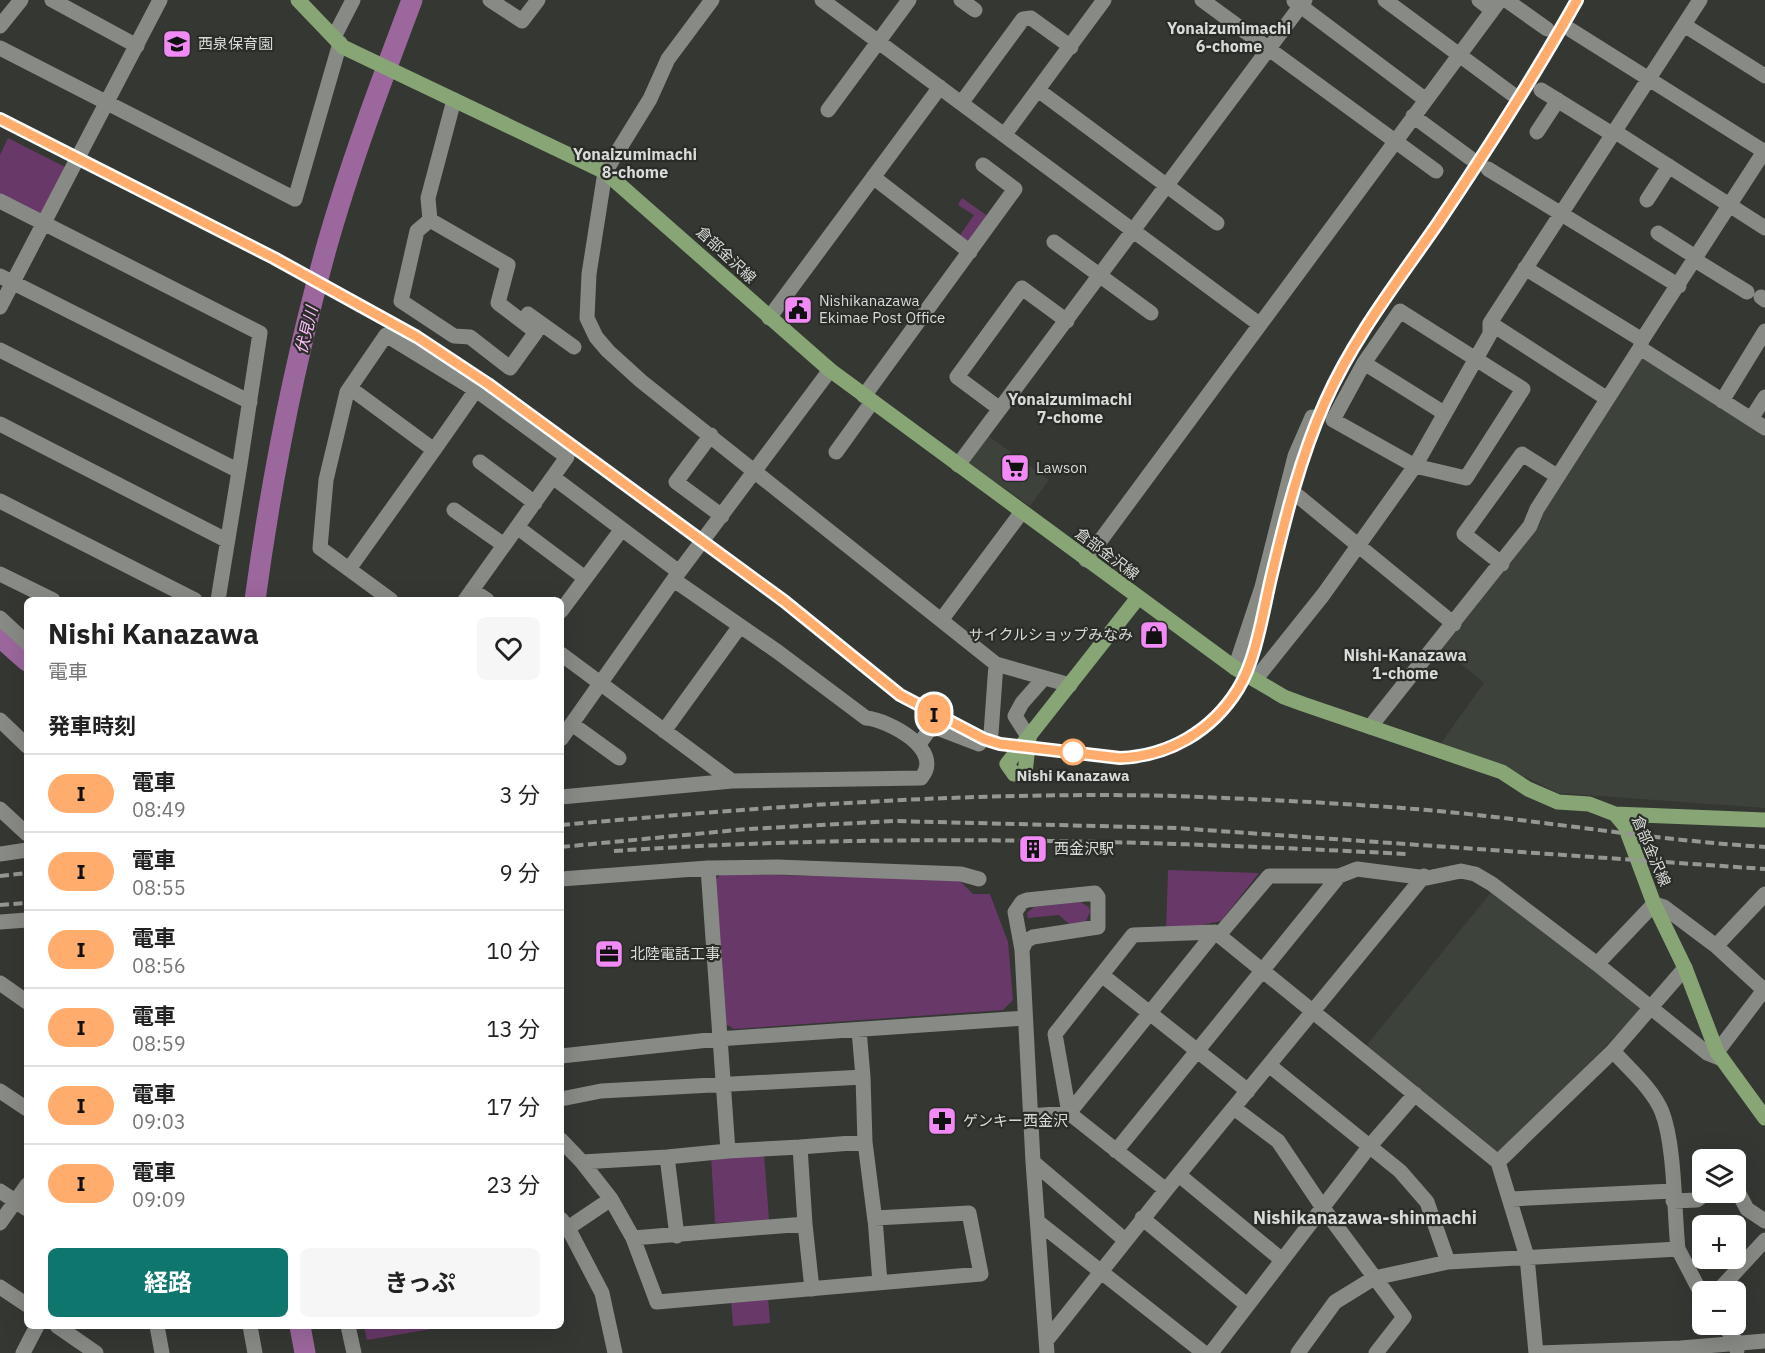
<!DOCTYPE html>
<html lang="ja">
<head>
<meta charset="utf-8">
<style>
	:root { --surface:#fff; --page:#f6f6f6; --text:#222; --muted:#767676; --line:#e0e0e0; --accent:#0f766e }
	body { margin:0; font-family:"IBM Plex Sans","Noto Sans JP",sans-serif; background:var(--page); color:var(--text); height:100vh; display:flex; flex-direction:column; font-size:22px; white-space:nowrap }
	* { box-sizing:border-box; margin:0 }
	p { font-size:20px; color:var(--muted) }
	.icon { flex:none; width:33px; height:33px; fill:none; stroke:currentColor; stroke-width:2; stroke-linecap:round; stroke-linejoin:round }
	.map { position:relative; flex:1; overflow:hidden }
	.drawer { position:absolute; left:24px; top:597px; width:540px; height:732px; display:flex; flex-direction:column; background:var(--surface); border-radius:9px; box-shadow:0 6px 24px #0002 }
	.drawer>* { flex:none }
	.badge { padding:0 12px; border-radius:20px; font-size:21px; line-height:39px }
	.controls { position:absolute; left:1692px; top:1149px; display:grid; gap:12px }
	.controls a { display:grid; place-items:center; width:54px; height:54px; border-radius:9px; background:var(--surface); box-shadow:0 6px 24px #0002; font-size:30px }
	.map>.badge { position:absolute; translate:-50% -50%; box-shadow:0 0 0 3px #fff }
	h2 { padding:0 24px; font-size:22px; line-height:54px }
	.round { display:grid; place-items:center; flex:none; width:63px; height:63px; border-radius:9px; background:var(--page) }
	.summary { display:flex; align-items:center; justify-content:space-between; height:102px; padding:0 24px }
	h1 { font-size:28px; font-weight:700; line-height:45px }
	.button { display:flex; gap:12px; margin-top:auto; padding:12px 24px }
	.button a { flex:1; height:69px; border-radius:9px; background:var(--accent); color:#fff; font-size:24px; font-weight:700; line-height:69px; text-align:center }
	.button a+a { background:var(--page); color:var(--text) }
	ul { padding:0; list-style:none }
	li { display:flex; align-items:center; gap:18px; height:78px; padding:0 24px; border-top:2px solid var(--line) }
	li div { flex:1 }
	li b { display:block; font-size:22px }
	li em { font-style:normal }
	li .badge { min-width:66px; font-weight:700; text-align:center }
	.map>svg:first-child { display:block }
</style>
</head>
<body>
<div class="map">
<svg width="1765" height="1353" viewBox="0 0 1765 1353">
	<rect width="100%" height="100%" fill="#343732"/>
	<path fill="#3d433a" d="M1642,354L1765,434V808L1558,793L1509,769L1441,743L1484,683L1442,648L1541,523L1542,511Z
		M987,435L1049,480L1030,506L967,462Z
		M1493,890L1643,1008L1499,1155L1366,1046Z"/>
	<path fill="#683869" d="M8,138L69,169L44,222L0,200V155Z
		M962,198L989,217L970,243L958,238L974,215L958,205Z
		M1168,870L1259,873L1221,921L1166,932Z
		M721,874L958,879L973,894H990L1008,942L1013,1000L1003,1010L734,1029L724,1023L715,880Z
		M1080,902L1089,907L1090,912L1085,923L1069,924L1059,915L1028,918L1027,913L1034,907Z
		M764,1153L769,1220L715,1223L711,1156Z
		M768,1296L770,1323L733,1326L731,1299Z
		M364,1326H449L367,1340Z"/>
	<g fill="none" stroke-linecap="round" stroke-linejoin="round">
		<path stroke="#9c679d" stroke-width="21" d="M255,600C271,482 294,364 326,249C350,164 381,82 412,0
			M0,637L27,661
			M300,1326L305,1353"/>
		<path stroke="#878a85" stroke-width="15" d="M52,0L137,46
			M490,0L522,21L538,0
			M712,0L668,59L650,99L605,172L589,274L587,318L596,337L608,351L641,381L996,664L1070,685
			M822,0L1259,324
			M961,0L975,10
			M1202,0L1436,171
			M1385,0L1512,94
			M1479,0L1492,10
			M1506,0L1547,29
			M1294,1L1426,100
			M1684,25L1765,76
			M0,26L21,0
			M1571,30L1765,152
			M334,37L353,0
			M0,48L295,199L340,43
			M1038,90L1217,223
			M1541,90L1612,134
			M962,102L1023,19L1031,18L1071,47
			M828,110L909,0
			M1413,116L1470,158
			M1614,131L1765,228
			M1537,132L1558,100
			M1005,134L1104,0
			M1488,169L1679,286
			M873,177L970,252
			M1647,200L1669,166
			M0,201L260,333L239,471
			M430,220L508,265L498,303L536,332L510,368L470,337L454,336L401,301L417,231L430,220L428,198L454,100
			M1658,233L1697,258
			M1054,242L1151,313
			M1695,260L1747,292
			M1525,268L1642,340
			M0,276L250,402
			M1761,297L1765,300
			M0,307L160,0
			M1400,311L1523,389L1466,478L1415,466L1333,420L1364,363Z
			M528,314L574,347
			M769,318L940,87
			M1490,323L1606,398
			M1640,348L1765,428
			M0,350L239,471L218,600
			M1364,363L1444,413
			M864,396L1015,189L983,165
			M1722,401L1765,331
			M1000,409L957,377L1022,288L1067,321
			M1751,419L1765,397
			M0,424L226,540
			M711,435L676,482L722,516
			M434,450L476,390
			M836,452L872,402
			M480,462L535,503
			M958,465L1305,0
			M554,478L679,572
			M1298,496L1454,624
			M0,501L195,600
			M454,510L504,545
			M517,527L585,578
			M1086,560L1500,0
			M1502,564L1464,534L1522,454L1557,476
			M349,569L434,450L350,388
			M0,574L53,600
			M472,590L487,600
			M391,600L320,548L326,480L347,392L386,335L476,390L567,457L465,600
			M561,611L622,529
			M0,618L27,643
			M942,619L1021,513
			M561,654L732,781L921,778C945,750 889,720 866,718L778,652L674,580
			M1235,668L1262,587L1295,456L1312,417
			M1255,680L1323,595L1415,466L1490,334V323L1700,0
			M0,720L27,746
			M572,724L619,758
			M1370,727L1530,526L1537,509L1640,348L1642,340L1765,150
			M664,731L740,626
			M991,734L996,664
			M1029,738L1015,716L1022,703L1044,678
			M561,739L679,572L830,370
			M920,743L932,726L979,744
			M561,797L732,781
			M0,809L27,834
			M0,854L27,850
			M561,879L708,868L777,867L961,874L979,879
			M0,922L27,920
			M1219,935L1269,876H1339L1357,869L1427,878L1461,871L1475,874L1492,884L1597,964L1654,904L1664,907L1716,946L1765,991
			M1716,946L1765,894
			M1022,950L1026,941L1033,937L1098,927V897L1095,893L1027,900L1022,902L1015,912L1022,950L1033,1162L1047,1353
			M1597,964L1707,1053L1722,1059
			M1103,976L1248,1091
			M0,983L27,1002
			M859,1030L863,1077
			M1717,1052L1764,990
			M561,1056L718,1039L1024,1018
			M1269,1065L1400,1171L1427,1202L1448,1262L1678,1249C1674,1211 1675,1145 1662,1112C1653,1089 1629,1069 1613,1051
			M0,1091L27,1109
			M561,1099L601,1091L863,1077L865,1142
			M1234,1108L1278,1141L1323,1208L1404,1317L1376,1353
			M1030,1116L1069,1113L1055,1034L1133,935L1215,932L1498,1162
			M561,1140L582,1162
			M800,1147L865,1142L875,1221
			M1116,1151L1339,876
			M1033,1162L1125,1240
			M1179,1175L1282,1260
			M1736,1188L1747,1209L1765,1221
			M1166,1190L1424,876
			M0,1191L27,1209
			M611,1199L582,1162L667,1157
			M1511,1199L1672,1191
			M1673,1201L1697,1200L1708,1192
			M1142,1218L1247,1305
			M561,1219L568,1228L602,1293L615,1353
			M1038,1222L1204,1353
			M0,1223L27,1185
			M805,1224L812,1289
			M568,1228L611,1199L633,1238L805,1224L800,1147L728,1151
			M677,1236L667,1157L728,1151L708,868
			M633,1238L657,1302L981,1274L969,1213L875,1218L880,1283
			M1678,1249L1702,1295
			M0,1287L27,1305
			M1717,1292L1765,1240
			M1723,1324L1737,1343V1350
			M57,1326L96,1353
			M157,1326L162,1353
			M250,1326L255,1353
			M348,1326L354,1353
			M1046,1341L1166,1190L1069,1113L1215,932
			M23,1353L37,1326
			M1211,1353L1369,1147L1415,1094
			M1298,1353L1335,1302L1374,1278L1448,1262
			M1536,1353L1527,1257L1498,1162L1613,1051L1685,968
			M1538,1353L1681,1348L1765,1341"/>
		<path stroke="#87a575" stroke-width="15" d="M298,0L343,47L605,172L830,370L1235,668L1284,697L1303,704L1502,772L1528,789L1558,802L1589,804L1615,814L1625,826L1654,904L1685,968L1717,1052L1765,1118
			M1029,738L1025,773L1014,774L1007,764L1137,599
			M1615,814L1765,820"/>
		<path stroke="#959793" stroke-width="4" stroke-dasharray="9 4.5" stroke-linecap="butt" d="M0,119L274,258L417,337L488,384L784,601L900,695L984,739L1120,758C1169,756 1212,731 1238,689C1256,659 1263,612 1271,578C1285,519 1300,458 1325,402C1356,335 1402,276 1443,215C1491,145 1535,74 1577,0
			M561,825C764,807 968,791 1173,796C1257,799 1343,803 1427,810C1540,820 1652,840 1765,847
			M561,847L747,829L894,821L1176,828L1765,869
			M614,851C878,833 1142,840 1406,854
			M0,876L27,873
			M0,905L27,903"/>
	</g>
	<g fill="none" stroke-linecap="round" stroke-linejoin="round">
		<g stroke="#fff" stroke-width="14">
			<path id="line" d="M0,119L274,258L417,337L488,384L784,601L900,695L984,739L1000,744L1120,758C1169,756 1212,731 1238,689C1256,660 1263,612 1271,578C1285,519 1300,458 1325,402C1354,337 1398,281 1438,223C1487,150 1534,77 1577,0"/>
		</g>
		<use href="#line" stroke="#ffac6d" stroke-width="9"/>
	</g>
	<defs>
		<g id="school-square" transform="scale(1.5)"><rect x="-9" y="-9" width="18" height="18" rx="4" fill="#f18af4" stroke="#2a2c28"/><path d="M0-5L7-2L0 1L-7-2ZM-4 1L0 2.5L4 1V4Q0 6-4 4Z" fill="#111"/></g>
		<g id="civic-square" transform="scale(1.5)"><rect x="-9" y="-9" width="18" height="18" rx="4" fill="#f18af4" stroke="#2a2c28"/><path d="M-.6-6.5H3V-4.5H.6V-3L4-1V1h2V6H-6V1h2V-1L-.6-3ZM-1.2 2.5V6h2.4V2.5Z" fill="#111"/></g>
		<g id="supermarket-square" transform="scale(1.5)"><rect x="-9" y="-9" width="18" height="18" rx="4" fill="#f18af4" stroke="#2a2c28"/><path d="M-6-5.5h2.5l.6 2H6L4.5 2H-2.5L-4.4-4H-6ZM-1.5 3.2a1.3 1.3 0 1 0 .1 0ZM3 3.2a1.3 1.3 0 1 0 .1 0Z" fill="#111"/></g>
		<g id="shop-square" transform="scale(1.5)"><rect x="-9" y="-9" width="18" height="18" rx="4" fill="#f18af4" stroke="#2a2c28"/><path d="M-5-2.5h2.3a2.7 3.5 0 0 1 5.4 0H5L5.5 6h-11ZM-1.5-2.5h3a1.5 2.3 0 0 0-3 0Z" fill="#111"/></g>
		<g id="building-square" transform="scale(1.5)"><rect x="-9" y="-9" width="18" height="18" rx="4" fill="#f18af4" stroke="#2a2c28"/><path d="M-4-6H4V6H1V3H-1V6H-4ZM-2.5-4.3h1.7v1.8h-1.7ZM.8-4.3h1.7v1.8H.8ZM-2.5-1h1.7V.8h-1.7ZM.8-1h1.7V.8H.8Z" fill="#111"/></g>
		<g id="office-square" transform="scale(1.5)"><rect x="-9" y="-9" width="18" height="18" rx="4" fill="#f18af4" stroke="#2a2c28"/><path d="M-6-3h4V-5.5h4V-3h4V5H-6ZM-1-4.5V-3h2v-1.5ZM-6 0V1H6V0Z" fill="#111"/></g>
		<g id="pharmacy-square" transform="scale(1.5)"><rect x="-9" y="-9" width="18" height="18" rx="4" fill="#f18af4" stroke="#2a2c28"/><path d="M-2-6h4v4h4v4h-4v4h-4v-4h-4v-4h4Z" fill="#111"/></g>
	</defs>
	<g fill-rule="evenodd">
		<use href="#school-square" x="177" y="44"/>
		<use href="#civic-square" x="798" y="310"/>
		<use href="#supermarket-square" x="1015" y="468"/>
		<use href="#shop-square" x="1154" y="635"/>
		<use href="#building-square" x="1033" y="849"/>
		<use href="#office-square" x="609" y="954"/>
		<use href="#pharmacy-square" x="942" y="1121"/>
	</g>
	<circle fill="#fff" stroke="#ffac6d" stroke-width="3" cx="1073" cy="752" r="12"/>
	<g text-anchor="middle" stroke-width="4.5" stroke-linejoin="round" paint-order="stroke">
		<g font-size="15" fill="#d9dbd8" stroke="#2a2c28" text-anchor="start">
			<text x="198" y="49">西泉保育園</text>
			<text x="819" y="306">Nishikanazawa<tspan x="819" dy="17">Ekimae Post Office</tspan></text>
			<text x="1036" y="473">Lawson</text>
			<text x="1133" y="640" text-anchor="end">サイクルショップみなみ</text>
			<text x="1054" y="854">西金沢駅</text>
			<text x="630" y="959">北陸電話工事</text>
			<text x="963" y="1126">ゲンキー西金沢</text>
		</g>
		<g font-size="15" fill="#d9dbd8" stroke="#2a2c28">
			<text transform="translate(726 255) rotate(43)" y="5">倉部金沢線</text>
			<text transform="translate(1107 554) rotate(37)" y="5">倉部金沢線</text>
			<text transform="translate(1651 851) rotate(67)" y="5">倉部金沢線</text>
		</g>
		<g font-size="15" font-weight="bold" fill="#d9dbd8" stroke="#2a2c28">
			<text x="1073" y="781">Nishi Kanazawa</text>
		</g>
		<g font-size="16" font-weight="bold" fill="#d9dbd8" stroke="#2a2c28">
			<text x="1229" y="34">Yonaizumimachi<tspan x="1229" dy="18">6-chome</tspan></text>
			<text x="635" y="160">Yonaizumimachi<tspan x="635" dy="18">8-chome</tspan></text>
			<text x="1070" y="405">Yonaizumimachi<tspan x="1070" dy="18">7-chome</tspan></text>
			<text x="1405" y="661">Nishi-Kanazawa<tspan x="1405" dy="18">1-chome</tspan></text>
		</g>
		<g font-size="16" font-style="italic" fill="#fdc0fd" stroke="#2a2c28">
			<text transform="translate(306 330) rotate(-76)" y="6">伏見川</text>
		</g>
		<g font-size="18" font-weight="bold" fill="#d9dbd8" stroke="#2a2c28">
			<text x="1365" y="1224">Nishikanazawa-shinmachi</text>
		</g>
	</g>
</svg>
<div class="controls">
<a><svg class="icon" aria-label="layers" viewBox="0 0 24 24"><path d="M12 4l9 5-9 5-9-5zM3 14l9 5 9-5"/></svg></a>
<a>+</a>
<a>−</a>
</div>
<b class="badge" style="left:934px;top:714px;background:#ffac6d;color:#111">I</b>
<section class="drawer">
<div class="summary"><div><h1>Nishi Kanazawa</h1><p>電車</p></div><a class="round"><svg class="icon" aria-label="heart" viewBox="0 0 24 24"><path d="M12 20l-8-8c-3-5 5-10 8-4 3-6 11-1 8 4z"/></svg></a></div>
<h2>発車時刻</h2>
<ul>
<li><span class="badge" style="background:#ffac6d;color:#111">I</span><div><b>電車</b><p>08:49</p></div><em>3 分</em></li>
<li><span class="badge" style="background:#ffac6d;color:#111">I</span><div><b>電車</b><p>08:55</p></div><em>9 分</em></li>
<li><span class="badge" style="background:#ffac6d;color:#111">I</span><div><b>電車</b><p>08:56</p></div><em>10 分</em></li>
<li><span class="badge" style="background:#ffac6d;color:#111">I</span><div><b>電車</b><p>08:59</p></div><em>13 分</em></li>
<li><span class="badge" style="background:#ffac6d;color:#111">I</span><div><b>電車</b><p>09:03</p></div><em>17 分</em></li>
<li><span class="badge" style="background:#ffac6d;color:#111">I</span><div><b>電車</b><p>09:09</p></div><em>23 分</em></li>
</ul>
<div class="button"><a>経路</a><a>きっぷ</a></div>
</section>
</div>
</body>
</html>
